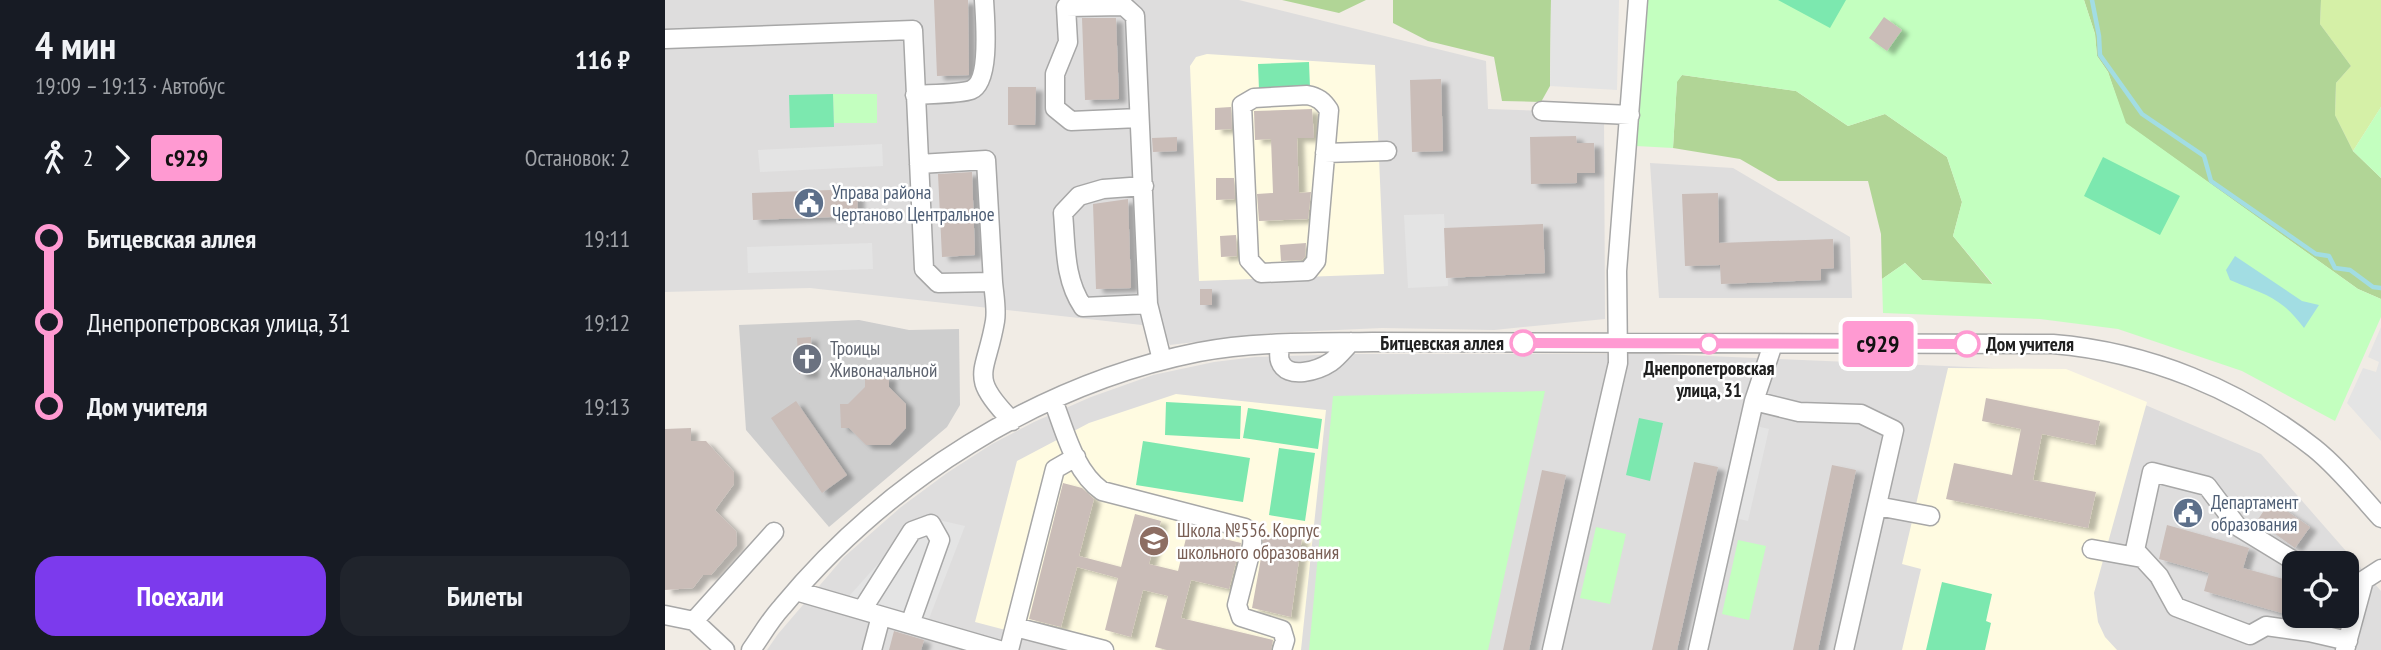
<!DOCTYPE html>
<html lang="ru">
<head>
<meta charset="utf-8">
<style>
	:root { --surface:#171b24; --page:#20242c; --text:#f1f3f6; --muted:#9ea1a6; --accent:#7c3aed }
	body { margin:0; font-family:"PT Sans Narrow",sans-serif; background:var(--page); color:var(--text); height:100vh; display:flex; flex-direction:column; font-size:26px; white-space:nowrap }
	* { box-sizing:border-box; margin:0 }
	p { font-size:23px; color:var(--muted) }
	.icon { flex:none; width:38px; height:38px; fill:none; stroke:currentColor; stroke-width:2; stroke-linecap:round; stroke-linejoin:round }
	.map { position:relative; flex:1; overflow:hidden }
	.panel { display:flex; flex-direction:column; background:var(--surface); width:665px }
	.panel>* { flex:none }
	.badge { padding:0 14px; border-radius:5px; font-size:24px; line-height:46px }
	.tools { position:absolute; left:1617px; top:551px; display:grid; gap:14px }
	.tools a { display:grid; place-items:center; width:77px; height:77px; border-radius:14px; background:var(--surface); box-shadow:0 4px 10px #0003; font-size:35px }
	.map>.badge { position:absolute; translate:-50% -50%; box-shadow:0 0 0 4px #fff }
	.legs { display:flex; align-items:center; gap:10px; height:77px; padding:0 35px; font-size:23px }
	.legs p { margin-inline-start:auto }
	.overview { display:flex; align-items:center; justify-content:space-between; height:119px; padding:0 35px }
	h1 { font-size:38px; font-weight:600; line-height:52px }
	.action { display:flex; gap:14px; margin-top:auto; padding:14px 35px }
	.action a { flex:1; height:80px; border-radius:21px; background:var(--accent); color:#fff; font-size:28px; font-weight:600; line-height:80px; text-align:center }
	.action a+a { background:var(--page); color:var(--text) }
	ul { padding:0 35px; list-style:none }
	li { display:flex; align-items:center; gap:24px; height:84px; font-size:26px }
	li i { display:grid; place-items:center; width:10px; height:100%; margin:0 9px; background:currentColor }
	li i::after { content:''; width:18px; height:18px; margin:-9px; border:5px solid; border-radius:50%; background:var(--surface) }
	li p { margin-inline-start:auto }
	li:first-child i { background:linear-gradient(#0000 50%,currentColor 0) }
	li:last-child i { background:linear-gradient(currentColor 50%,#0000 0) }
	main { display:flex; flex:1; min-height:0 }
	.map>svg:first-child { display:block }
</style>
</head>
<body>
<main>
<section class="panel">
<div class="overview"><div><h1>4 мин</h1><p>19:09 – 19:13 · Автобус</p></div><b>116 ₽</b></div>
<div class="legs"><svg class="icon" aria-label="walk" viewBox="0 0 24 24"><circle cx="13" cy="4" r="2"/><path d="M13 8l-2 6 4 7M11 14l-3 7M7 12l3-4h3l4 4"/></svg>2<svg class="icon" aria-label="forward" viewBox="0 0 24 24"><path d="M9 5l7 7-7 7"/></svg><b class="badge" style="background:#ff9ad2;color:#111">с929</b><p>Остановок: 2</p></div>
<ul>
<li><i style="color:#ff9ad2"></i><b>Битцевская аллея</b><p>19:11</p></li>
<li><i style="color:#ff9ad2"></i><span>Днепропетровская улица, 31</span><p>19:12</p></li>
<li><i style="color:#ff9ad2"></i><b>Дом учителя</b><p>19:13</p></li>
</ul>
<div class="action"><a>Поехали</a><a>Билеты</a></div>
</section>
<div class="map">
<svg width="1716" height="650" viewBox="0 0 1716 650">
	<defs>
		<filter id="shadow"><feDropShadow dx="7" dy="4" stdDeviation="2" flood-color="#0004"/></filter>
	</defs>
	<rect width="100%" height="100%" fill="#f1ece5"/>
	<path fill="#dedddd" fill-rule="evenodd" d="M0,0H574L821,61L823,109L939,113L940,319L829,330L717,328L605,333L505,345L495,327L145,288L0,292Z
		M985,163L1068,168L1185,237L1187,298H994Z
		M688,354H995L1400,371L1596,454L1716,591V650H102L113,634L179,557L236,507L282,473L327,444L369,422L426,397L488,375L549,362L590,357ZM1629,564H1682V616H1629Z"/>
	<path fill="#fffbe1" d="M542,54L710,65L719,274L534,281L525,66L531,57Z
		M1283,368L1401,369L1482,402L1429,593L1433,622L1440,637L1452,650H1237L1256,569L1237,564Z
		M511,394L661,410L636,650H416L310,622L352,461L424,423Z"/>
	<path fill="#cecece" d="M194,320L244,330L294,329L295,405L282,427L164,527L81,430L74,325Z"/>
	<path fill="#d5f0a7" d="M1656,0H1716V107L1688,151L1670,115L1671,83L1686,66L1655,24Z"/>
	<path fill="#b1d596" d="M617,0H701L674,13Z
		M728,0H886L885,86L876,102L837,101L829,57L763,41L728,23Z
		M1419,0H1656L1655,24L1686,66L1671,83L1670,115L1688,151L1716,178V299L1693,289L1460,123L1443,72L1432,56L1430,34Z
		M1017,75L1131,91L1183,126L1220,114L1282,157L1297,202L1288,236L1328,285L1257,280L1240,263L1217,279L1216,234L1203,181H1113L1075,159L1008,148L1012,81Z"/>
	<path fill="#c3ffbf" d="M982,0H1419L1430,34L1432,56L1443,72L1461,123L1693,289L1716,299V317L1670,421L1577,371L1453,329L1375,319L1218,313L1217,279L1240,263L1257,280L1328,284L1288,236L1297,202L1282,157L1220,114L1183,126L1131,91L1017,75L1012,82L1008,148L971,146Z
		M168,94H212V123H169Z
		M1716,107V178L1688,151Z
		M880,391L823,650H644L668,396Z
		M931,527L961,534L945,604L915,598Z
		M1073,540L1101,546L1084,620L1057,614Z"/>
	<path fill="#7ce8af" d="M1113,0H1181L1165,28Z
		M644,62L645,88L594,90L593,64Z
		M168,94L169,127L125,128L124,95Z
		M1438,157L1515,196L1495,235L1419,196Z
		M501,402L576,406L575,439L500,435Z
		M583,408L657,419L653,449L578,438Z
		M974,418L998,423L985,481L961,475Z
		M478,441L585,458L578,502L471,485Z
		M614,448L650,453L640,521L604,515Z
		M1277,582L1327,594L1321,621L1326,623L1320,650H1261Z"/>
	<path fill="#e4e4e4" d="M886,0H954L952,90L885,86Z
		M217,144L218,166L95,172L93,150Z
		M779,214L783,286L743,288L739,215Z
		M207,243L208,269L83,273L82,247Z
		M1716,327V441L1682,403L1698,368L1711,372L1714,362L1703,357Z
		M1091,426L1104,429L1083,521L1070,518Z
		M256,516L300,526L260,629L177,604Z"/>
	<path fill="#a2dde3" d="M1570,256L1637,301L1654,305L1639,328C1615,296 1600,295 1565,280L1561,270Z"/>
	<g fill="none" stroke-linecap="round" stroke-linejoin="round">
		<path stroke="#a2dde3" stroke-width="4.5" d="M1427,0L1434,36L1435,55L1477,114L1539,156L1546,181L1651,254L1664,256L1670,268L1685,270L1708,287L1716,288"/>
	</g>
	<path fill="#cabdb8" filter="url(#shadow)" d="M269,0H303L304,75L272,76Z
		M1219,17L1237,30L1222,51L1204,38Z
		M417,18H451L454,99L420,100Z
		M776,79L778,151L747,152L745,80Z
		M343,87H371L370,125H343Z
		M566,107L567,129L550,130V108Z
		M647,109L649,138H632L634,193L646,192L643,219L594,221L592,194L608,193L606,139L590,140L589,111Z
		M911,136L912,143H929L930,173H912V183L866,184L865,137Z
		M512,137V151L488,152L487,138Z
		M307,172L310,255L277,257L273,174Z
		M551,178H569L570,199L551,200Z
		M192,189L193,216L88,220L87,193Z
		M1053,193L1054,243L1168,239L1169,268L1156,269V280L1056,284L1055,265L1020,266L1017,194Z
		M463,199L466,288L431,289L428,204Z
		M878,224L880,273L781,278L779,228Z
		M571,235L572,256L556,257L555,236Z
		M641,243L640,257L637,260L616,261L615,245Z
		M535,289H547V305H535Z
		M146,337L147,374H134L132,338Z
		M200,376H224V387L241,404V428L225,445H201L184,428H176L175,404H183L200,387Z
		M1321,398L1435,421L1430,445L1377,434L1368,480L1431,492L1423,528L1281,499L1289,463L1347,475L1356,429L1317,421Z
		M131,401L182,475L157,493L106,418Z
		M26,428V441H41L69,472V484L50,510L71,531L72,545L46,575H38L28,588L0,590V429Z
		M1029,462L1053,467L1047,494L1012,650H987Z
		M1167,465L1191,470L1153,650H1128Z
		M877,470L901,475L864,650H838Z
		M398,483L417,488L429,499L414,556L456,567L470,514L496,521L484,564L513,571L523,530L576,543L564,589L526,580L516,618L608,640L606,650H502L490,647L503,596L478,590L466,637L440,630L453,578L412,567L396,627L364,619Z
		M1606,500L1645,527L1630,548L1592,521Z
		M1502,525L1584,548L1578,568L1629,582V596L1624,615L1539,591L1544,573L1494,559Z
		M598,533L637,538L626,617L587,608L598,547Z
		M229,631L259,640L256,650H224Z"/>
	<g fill="none" stroke-linecap="round" stroke-linejoin="round">
		<g stroke="#a7a7a7" stroke-width="21">
			<path id="minor" d="M0,39L248,30L259,269L273,283L328,282C329,294 332,309 330,321C321,375 302,375 347,421
				M250,95C263,94 296,94 306,90C326,82 320,19 319,0
				M642,95C653,97 658,101 664,110L651,261L643,271L596,273L584,260L577,105L589,98Z
				M877,111L965,115
				M474,118L406,121L390,108V74L403,42L401,7L459,6L470,16L483,304L497,360
				M660,153L722,151
				M254,164L321,160L328,282
				M479,186L438,189L414,196L398,213C401,246 399,279 418,307L483,304
				M615,344C615,348 613,356 615,361C622,381 654,370 666,362C673,357 680,348 686,342
				M1108,344L1089,401L1134,412L1196,414L1229,430L1179,650
				M388,400C400,431 409,471 437,491L580,528C587,533 588,537 587,546L572,605L576,617L617,630L620,640L617,650
				M1212,506L1265,516
				M1427,549L1477,558
				M1634,564L1572,526L1542,486L1487,472L1470,550L1494,576L1511,607L1585,635L1601,626L1644,632L1683,641
				M131,591L334,650
				M197,610L247,531L266,524L275,540L245,624
				M0,615L29,621L60,650
				M29,621L109,532
				M350,627L439,650
				M86,650C96,636 105,620 117,607C221,481 373,384 534,352C591,341 651,343 708,342L1388,344C1483,352 1574,389 1649,448C1674,468 1695,495 1716,518
				M207,650L216,616
				M344,650L390,469L411,457
				M887,650L953,363L952,271L973,0
				M1033,650L1089,401
				M1680,650L1699,580L1716,569"/>
		</g>
		<use href="#minor" stroke="#fff" stroke-width="18"/>
	</g>
	<g fill="none" stroke-linecap="round" stroke-linejoin="round">
		<g stroke="#fff" stroke-width="16">
			<path id="line-1" d="M858,343L1302,344"/>
		</g>
		<use href="#line-1" stroke="#ff9ad2" stroke-width="10"/>
	</g>
	<defs>
		<g id="civic-disc" transform="scale(1.575)"><circle r="9.5" fill="#5c6f8a" stroke="#fff"/><path d="M-.6-6.5H3V-4.5H.6V-3L4-1V1h2V6H-6V1h2V-1L-.6-3ZM-1.2 2.5V6h2.4V2.5Z" fill="#fff"/></g>
		<g id="church-disc" transform="scale(1.575)"><circle r="9.5" fill="#6b7280" stroke="#fff"/><path d="M-1.2-6h2.4v3.5h3.3v2.4h-3.3V6h-2.4V-.1h-3.3v-2.4h3.3Z" fill="#fff"/></g>
		<g id="school-disc" transform="scale(1.575)"><circle r="9.5" fill="#8d6e63" stroke="#fff"/><path d="M0-5L7-2L0 1L-7-2ZM-4 1L0 2.5L4 1V4Q0 6-4 4Z" fill="#fff"/></g>
	</defs>
	<g fill-rule="evenodd">
		<use href="#civic-disc" x="144" y="203"/>
		<use href="#church-disc" x="142" y="359"/>
		<use href="#civic-disc" x="1523" y="513"/>
		<use href="#school-disc" x="489" y="541"/>
	</g>
	<g fill="#fff" stroke="#ff9ad2" stroke-width="3.5">
		<circle cx="858" cy="343" r="12"/>
		<circle cx="1044" cy="344" r="9"/>
		<circle cx="1302" cy="344" r="12"/>
	</g>
	<g text-anchor="middle" stroke-width="5" stroke-linejoin="round" paint-order="stroke">
		<g font-size="19" fill="#4e5e75" stroke="#fff" text-anchor="start">
			<text x="167" y="199">Управа района<tspan x="167" dy="22">Чертаново Центральное</tspan></text>
			<text x="1546" y="509">Департамент<tspan x="1546" dy="22">образования</tspan></text>
		</g>
		<g font-size="19" font-weight="bold" fill="#202020" stroke="#fff" text-anchor="end">
			<text x="839" y="350">Битцевская аллея</text>
			<text x="1321" y="351" text-anchor="start">Дом учителя</text>
			<text x="1044" y="375" text-anchor="middle">Днепропетровская<tspan x="1044" dy="22">улица, 31</tspan></text>
		</g>
		<g font-size="19" fill="#5b616d" stroke="#fff" text-anchor="start">
			<text x="165" y="355">Троицы<tspan x="165" dy="22">Живоначальной</tspan></text>
		</g>
		<g font-size="19" fill="#785e54" stroke="#fff" text-anchor="start">
			<text x="512" y="537">Школа №556. Корпус<tspan x="512" dy="22">школьного образования</tspan></text>
		</g>
	</g>
</svg>
<div class="tools">
<a><svg class="icon" aria-label="locate" viewBox="0 0 24 24"><circle cx="12" cy="12" r="6"/><path d="M12 2v4M12 18v4M2 12h4M18 12h4"/></svg></a>
</div>
<b class="badge" style="left:1213px;top:344px;background:#ff9ad2;color:#111">с929</b>
</div>
</main>
</body>
</html>
